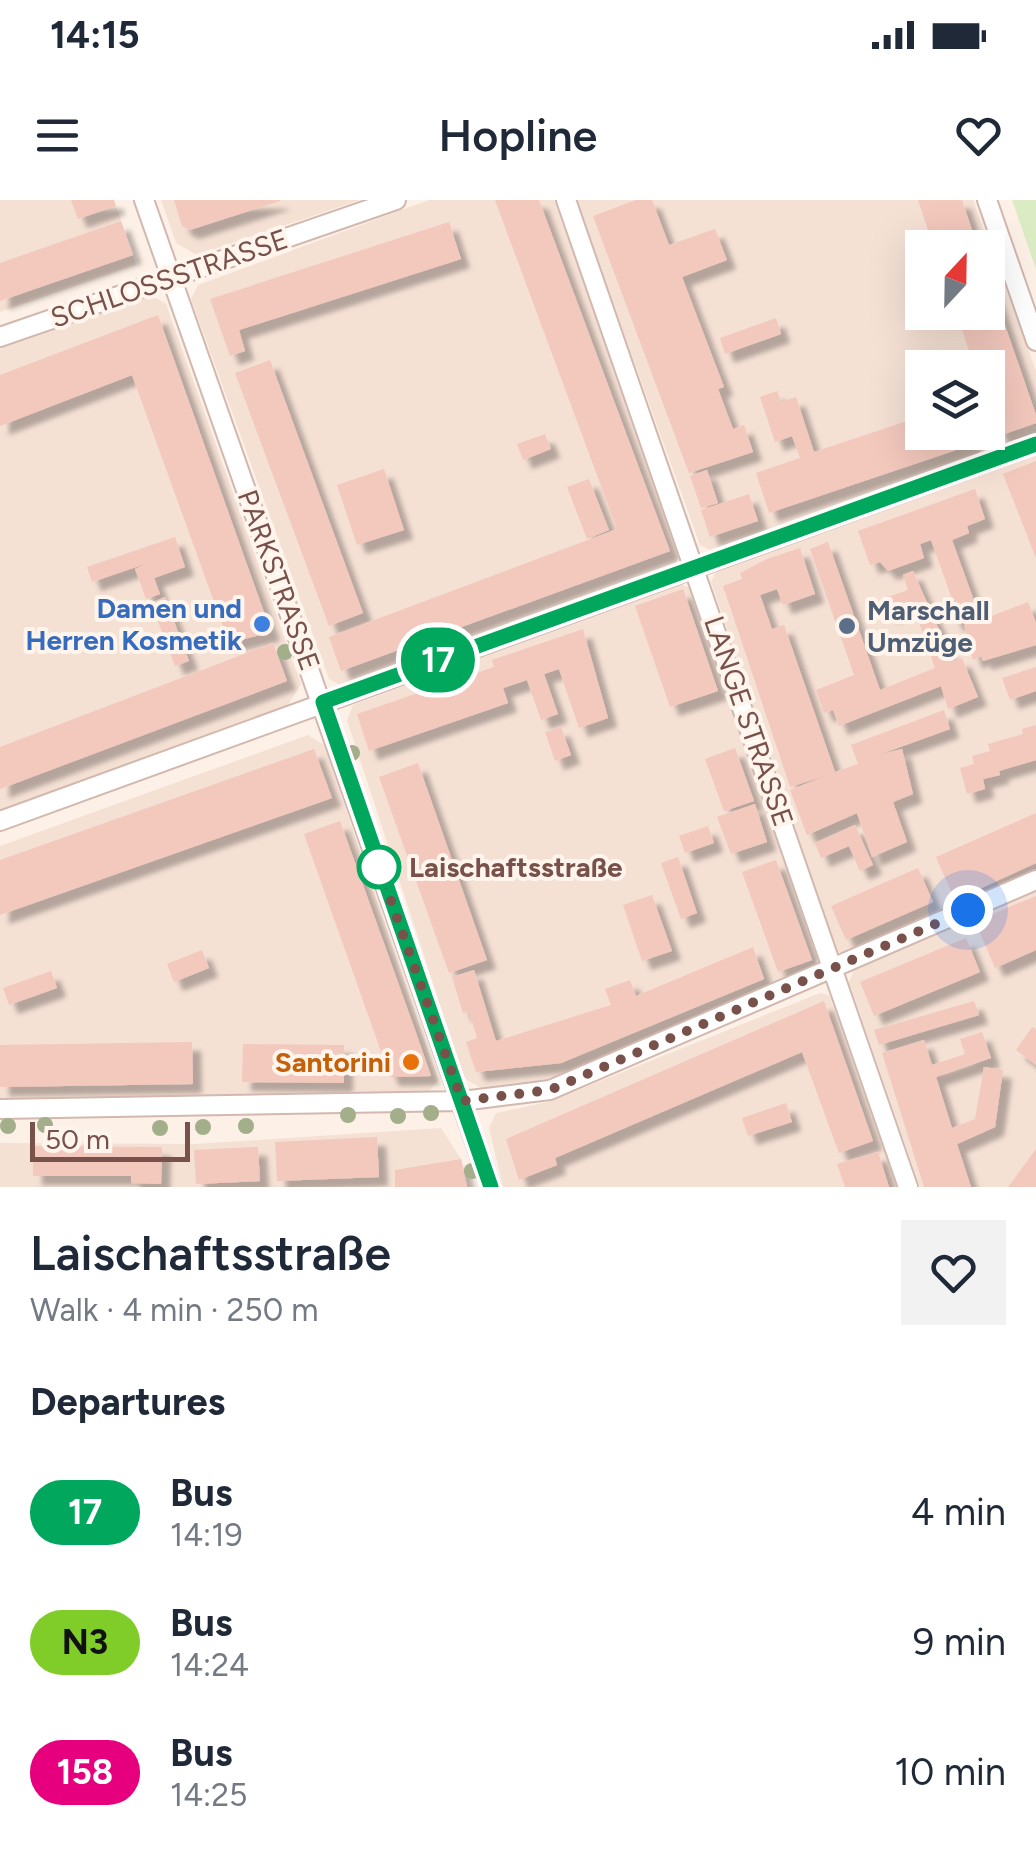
<!DOCTYPE html>
<html lang="en">
<head>
<meta charset="utf-8">
<style>
	:root { --surface:#fff; --page:#f2f2f3; --text:#1f2937; --muted:#747a83 }
	body { margin:0; font-family:Figtree,sans-serif; background:var(--page); color:var(--text); height:100vh; display:flex; flex-direction:column; font-size:38px; white-space:nowrap }
	* { box-sizing:border-box; margin:0 }
	p { font-size:32px; color:var(--muted) }
	.icon { flex:none; width:55px; height:55px; fill:none; stroke:currentColor; stroke-width:2; stroke-linecap:round; stroke-linejoin:round }
	.map { position:relative; height:987px; overflow:hidden }
	.side { display:flex; flex-direction:column; background:var(--surface); flex:1 }
	.side>* { flex:none }
	.badge { padding:0 20px; border-radius:32px; font-size:35px; line-height:65px }
	.needle { width:65px; rotate:22deg }
	.controls { position:absolute; left:905px; top:30px; display:grid; gap:20px }
	.controls a { display:grid; place-items:center; width:100px; height:100px; border-radius:0px; background:var(--surface); box-shadow:0 10px 40px #0002; font-size:50px }
	.scale { position:absolute; left:30px; bottom:25px; width:160px; box-sizing:border-box; padding-left:10px; border:5px solid #78514a; border-top:0; font-size:28px; line-height:35px; white-space:nowrap; color:#78514a; -webkit-text-stroke:8px #fff5ed; paint-order:stroke }
	.you { position:absolute; width:50px; height:50px; margin:-25px; border:8px solid #fff; border-radius:50%; background:#1a73e8; box-shadow:0 0 0 15px #1a73e833 }
	.map>.badge { position:absolute; translate:-50% -50%; box-shadow:0 0 0 5px #fff }
	h2 { padding:0 30px; font-size:38px; line-height:90px }
	.round { display:grid; place-items:center; flex:none; width:105px; height:105px; border-radius:0px; background:var(--page) }
	.overview { display:flex; align-items:center; justify-content:space-between; height:170px; padding:0 30px }
	h1 { font-size:48px; font-weight:600; line-height:75px }
	ul { padding:0; list-style:none }
	li { display:flex; align-items:center; gap:30px; height:130px; padding:0 30px }
	li div { flex:1 }
	li b { display:block; font-size:38px }
	li em { font-style:normal }
	li .badge { min-width:110px; font-weight:700; text-align:center }
	.status { display:flex; justify-content:space-between; align-items:center; height:70px; padding:0 50px; background:var(--surface); direction:ltr }
	.status svg { height:28px; fill:currentColor }
	header { display:flex; justify-content:space-between; align-items:center; height:130px; padding:0 30px; background:var(--surface); font-size:45px; font-weight:600 }
	.map>svg:first-child { display:block }
</style>
</head>
<body>
<div class="status"><b>14:15</b><svg viewBox="0 0 49 12"><path d="M0 12V9h3v3zM5 12V6h3v6zM10 12V3h3v9zM15 12V0h3v12zM26 1h20v11H26zM47 4h2v5h-2z"/></svg></div>
<header><svg class="icon" aria-label="menu" viewBox="0 0 24 24"><path d="M4 6h16M4 12h16M4 18h16"/></svg>Hopline<svg class="icon" aria-label="heart" viewBox="0 0 24 24"><path d="M12 20l-8-8c-3-5 5-10 8-4 3-6 11-1 8 4z"/></svg></header>
<div class="map">
<svg width="1036" height="987" viewBox="0 0 1036 987">
	<defs>
		<filter id="shadow"><feDropShadow dx="9" dy="9" stdDeviation="2.5" flood-color="#0004"/></filter>
	</defs>
	<rect width="100%" height="100%" fill="#fdf0e6"/>
	<path fill="#f5e0d4" fill-rule="evenodd" d="M0,0H114L136,65L0,112Z
		M161,0H360L197,55L176,43Z
		M429,0H554L680,351L676,364L342,486L329,479L191,99L198,85Z
		M576,0H973L1036,171V233L710,350L700,345ZM922,48H988V112H922ZM922,168H988V232H922Z
		M153,96L166,104L301,484L288,505L0,610V149Z
		M1036,256V673L849,756L837,751L711,382L717,369Z
		M679,383L690,388L819,755L810,771L541,882L481,888L464,878L347,520L353,505Z
		M308,535L324,545L438,880L428,893L0,901V646Z
		M1036,691V987H920L849,782L854,770Z
		M820,793L829,795L897,987H503L489,928L496,913L548,902Z
		M441,928L461,959L467,987H0V943L195,944Z"/>
	<path fill="#dbebc4" d="M1012,0H1036V69Z"/>
	<path fill="#f3c8bd" filter="url(#shadow)" d="M71,0H114L116,6L78,19Z
		M174,0H280V1L190,30L182,26Z
		M495,0H539L670,351L341,471L329,437L617,329Z
		M636,0H652L669,45L715,29L727,60L682,77L724,187L718,189L733,229L744,225L753,252L689,273L593,16Z
		M918,0H962L978,48H934Z
		M121,21L133,55L0,101V63Z
		M449,22L461,59L239,130L245,151L230,156L210,99Z
		M988,76L1036,215V223L999,236L988,203V168H975L956,112H988Z
		M158,115L271,432L229,443L132,175L0,226V175Z
		M776,118L781,134L725,154L720,138Z
		M270,160L363,413L329,426L235,173Z
		M777,191L781,202L796,197L814,252L922,216V232H970L974,244L769,313L756,273L800,258L792,236L775,242L760,197Z
		M545,234L551,249L523,260L517,244Z
		M1036,261V358L1003,274Z
		M384,269L404,330L357,345L337,285Z
		M707,270L718,303L701,308L690,276Z
		M589,279L609,330L587,339L567,287Z
		M975,289L985,319L967,326L969,333L952,340L981,420L1028,402L1036,423V445L983,461L981,456L973,460L963,420L954,422L946,398L951,396L931,340L920,344L924,358L888,371L880,362L870,365L858,331Z
		M749,294L758,321L710,337L701,310Z
		M175,337L185,367L154,378L160,394L146,399L135,369L148,363L92,382L87,367Z
		M828,342L880,490L935,468L913,405L888,414L882,399L908,390L903,375L913,371L953,461L962,458L978,497L948,509L941,486L839,526L833,510L824,513L816,490L854,475L810,349Z
		M800,348L815,394L783,405L777,389L760,395L772,429L784,425L835,572L858,564L851,545L944,510L950,529L881,554L902,549L913,594L893,602L907,642L872,657L857,613L807,635L790,590L825,576L790,587L723,386L742,379L740,373L767,359Z
		M683,389L718,491L670,507L635,406Z
		M165,397L189,461L175,466L151,403Z
		M583,429L608,518L579,528L559,469L544,474L558,514L541,520L527,480L503,488L508,503L369,551L357,514L494,467L492,460Z
		M273,443L287,481L0,589V547Z
		M1036,467V491L1010,500L1002,478Z
		M1036,525V560L999,571L1000,575L983,579L985,589L967,594L960,568L974,564L972,556L990,551L988,544L1023,534L1022,529Z
		M561,527L571,555L555,561L545,532Z
		M735,548L754,601L724,611L705,559Z
		M314,549L332,598L0,715V660Z
		M418,563L487,760L449,773L379,577Z
		M755,604L767,642L731,654L717,617Z
		M1036,613V663L955,700L936,657Z
		M340,621L414,827L431,876L390,877L304,634Z
		M855,625L873,665L860,671L849,646L821,658L815,643Z
		M708,626L714,643L685,653L679,636Z
		M678,657L697,713L681,719L661,663Z
		M776,660L812,760L778,772L742,672Z
		M918,668L933,702L846,740L831,706Z
		M652,695L672,751L642,761L623,705Z
		M1036,696V750L995,768L975,721Z
		M966,738L980,772L874,816L860,782Z
		M753,747L764,779L561,863L476,872L466,842L477,838L469,811L463,813L452,777L474,770L496,841L611,805L605,789L630,780L636,796Z
		M202,750L209,768L174,782L167,764Z
		M51,771L57,788L9,805L3,788Z
		M824,801L873,941L839,953L802,852L555,958L557,965L519,980L506,939Z
		M974,801L979,815L879,845L874,830Z
		M1032,827L1036,829V865L1016,850Z
		M982,832L991,858L936,877L952,928L975,919L984,867L1003,870L995,927L957,944L971,987H924L882,853L924,840L932,865L965,854L960,839Z
		M192,842L193,884L0,887V845Z
		M243,844L344,845V883L242,882Z
		M786,903L792,922L748,936L742,918Z
		M377,937L379,977L277,981L275,942Z
		M33,946L162,947L161,984L131,983V976H33Z
		M258,947L260,981L196,984L194,950Z
		M1036,949V987H1008Z
		M878,952L889,987H845L837,964Z
		M461,959L467,987H395V970Z"/>
	<g fill="none" stroke-linecap="round" stroke-linejoin="round">
		<g stroke="#d2b8ae" stroke-width="22">
			<path id="street" d="M144,0L491,987
				M566,0L908,987
				M987,0L1036,141
				M0,137L396,0
				M0,621L1036,244
				M0,909L462,901L550,890L1036,680"/>
		</g>
		<use href="#street" stroke="#fff" stroke-width="18"/>
	</g>
	<g fill="#a3ae8a">
		<circle cx="285" cy="452" r="8"/>
		<circle cx="352" cy="553" r="8"/>
		<circle cx="431" cy="913" r="8"/>
		<circle cx="348" cy="915" r="8"/>
		<circle cx="398" cy="916" r="8"/>
		<circle cx="45" cy="925" r="8"/>
		<circle cx="8" cy="926" r="8"/>
		<circle cx="246" cy="926" r="8"/>
		<circle cx="203" cy="927" r="8"/>
		<circle cx="160" cy="928" r="8"/>
		<circle cx="472" cy="971" r="8"/>
	</g>
	<g fill="none" stroke-linecap="round" stroke-linejoin="round">
		<g stroke="#fff" stroke-width="22">
			<path id="line" d="M491,987L323,502L1036,244"/>
		</g>
		<use href="#line" stroke="#00a75c" stroke-width="15"/>
		<path stroke="#78514a" stroke-width="10" stroke-dasharray="0 18" d="M379,667L462,901L550,890L968,710"/>
	</g>
	<circle fill="#3f7fe0" stroke="#fff5ed" stroke-width="4" cx="262" cy="424" r="10"/>
	<circle fill="#5c6f8a" stroke="#fff5ed" stroke-width="4" cx="847" cy="426" r="10"/>
	<circle fill="#fff" stroke="#00a75c" stroke-width="5" cx="379" cy="667" r="20"/>
	<circle fill="#e8710a" stroke="#fff5ed" stroke-width="4" cx="411" cy="862" r="10"/>
	<g text-anchor="middle" stroke-width="8" stroke-linejoin="round" paint-order="stroke">
		<g font-size="28" fill="#78514a" stroke="#fff5ed">
			<text transform="translate(169 78) rotate(-19)" y="10">SCHLOSSSTRASSE</text>
			<text transform="translate(279 380) rotate(70)" y="10">PARKSTRASSE</text>
			<text transform="translate(749 521) rotate(71)" y="10">LANGE STRASSE</text>
		</g>
		<g font-size="28" font-weight="bold" fill="#366cbe" stroke="#fff5ed" text-anchor="end">
			<text x="242" y="418">Damen und<tspan x="242" dy="32">Herren Kosmetik</tspan></text>
		</g>
		<g font-size="28" font-weight="bold" fill="#4e5e75" stroke="#fff5ed" text-anchor="start">
			<text x="867" y="420">Marschall<tspan x="867" dy="32">Umzüge</tspan></text>
		</g>
		<g font-size="28" font-weight="bold" fill="#78514a" stroke="#fff5ed" text-anchor="start">
			<text x="409" y="677">Laischaftsstraße</text>
		</g>
		<g font-size="28" font-weight="bold" fill="#c56008" stroke="#fff5ed" text-anchor="end">
			<text x="391" y="872">Santorini</text>
		</g>
	</g>
</svg>
<div class="controls">
<a><svg class="needle" viewBox="-14 -14 28 28"><path d="M0-13l5 13h-10z" fill="#e53935"/><path d="M0 13l5-13h-10z" fill="#747a83"/></svg></a>
<a><svg class="icon" aria-label="layers" viewBox="0 0 24 24"><path d="M12 4l9 5-9 5-9-5zM3 14l9 5 9-5"/></svg></a>
</div>
<div class="scale">50 m</div>
<div class="you" style="left:968px;top:710px"></div>
<b class="badge" style="left:438px;top:460px;background:#00a75c;color:#fff">17</b>
</div>
<section class="side">
<div class="overview"><div><h1>Laischaftsstraße</h1><p>Walk · 4 min · 250 m</p></div><a class="round"><svg class="icon" aria-label="heart" viewBox="0 0 24 24"><path d="M12 20l-8-8c-3-5 5-10 8-4 3-6 11-1 8 4z"/></svg></a></div>
<h2>Departures</h2>
<ul>
<li><span class="badge" style="background:#00a75c;color:#fff">17</span><div><b>Bus</b><p>14:19</p></div><em>4 min</em></li>
<li><span class="badge" style="background:#80cc28;color:#111">N3</span><div><b>Bus</b><p>14:24</p></div><em>9 min</em></li>
<li><span class="badge" style="background:#e6007e;color:#fff">158</span><div><b>Bus</b><p>14:25</p></div><em>10 min</em></li>
</ul>
</section>
</body>
</html>
